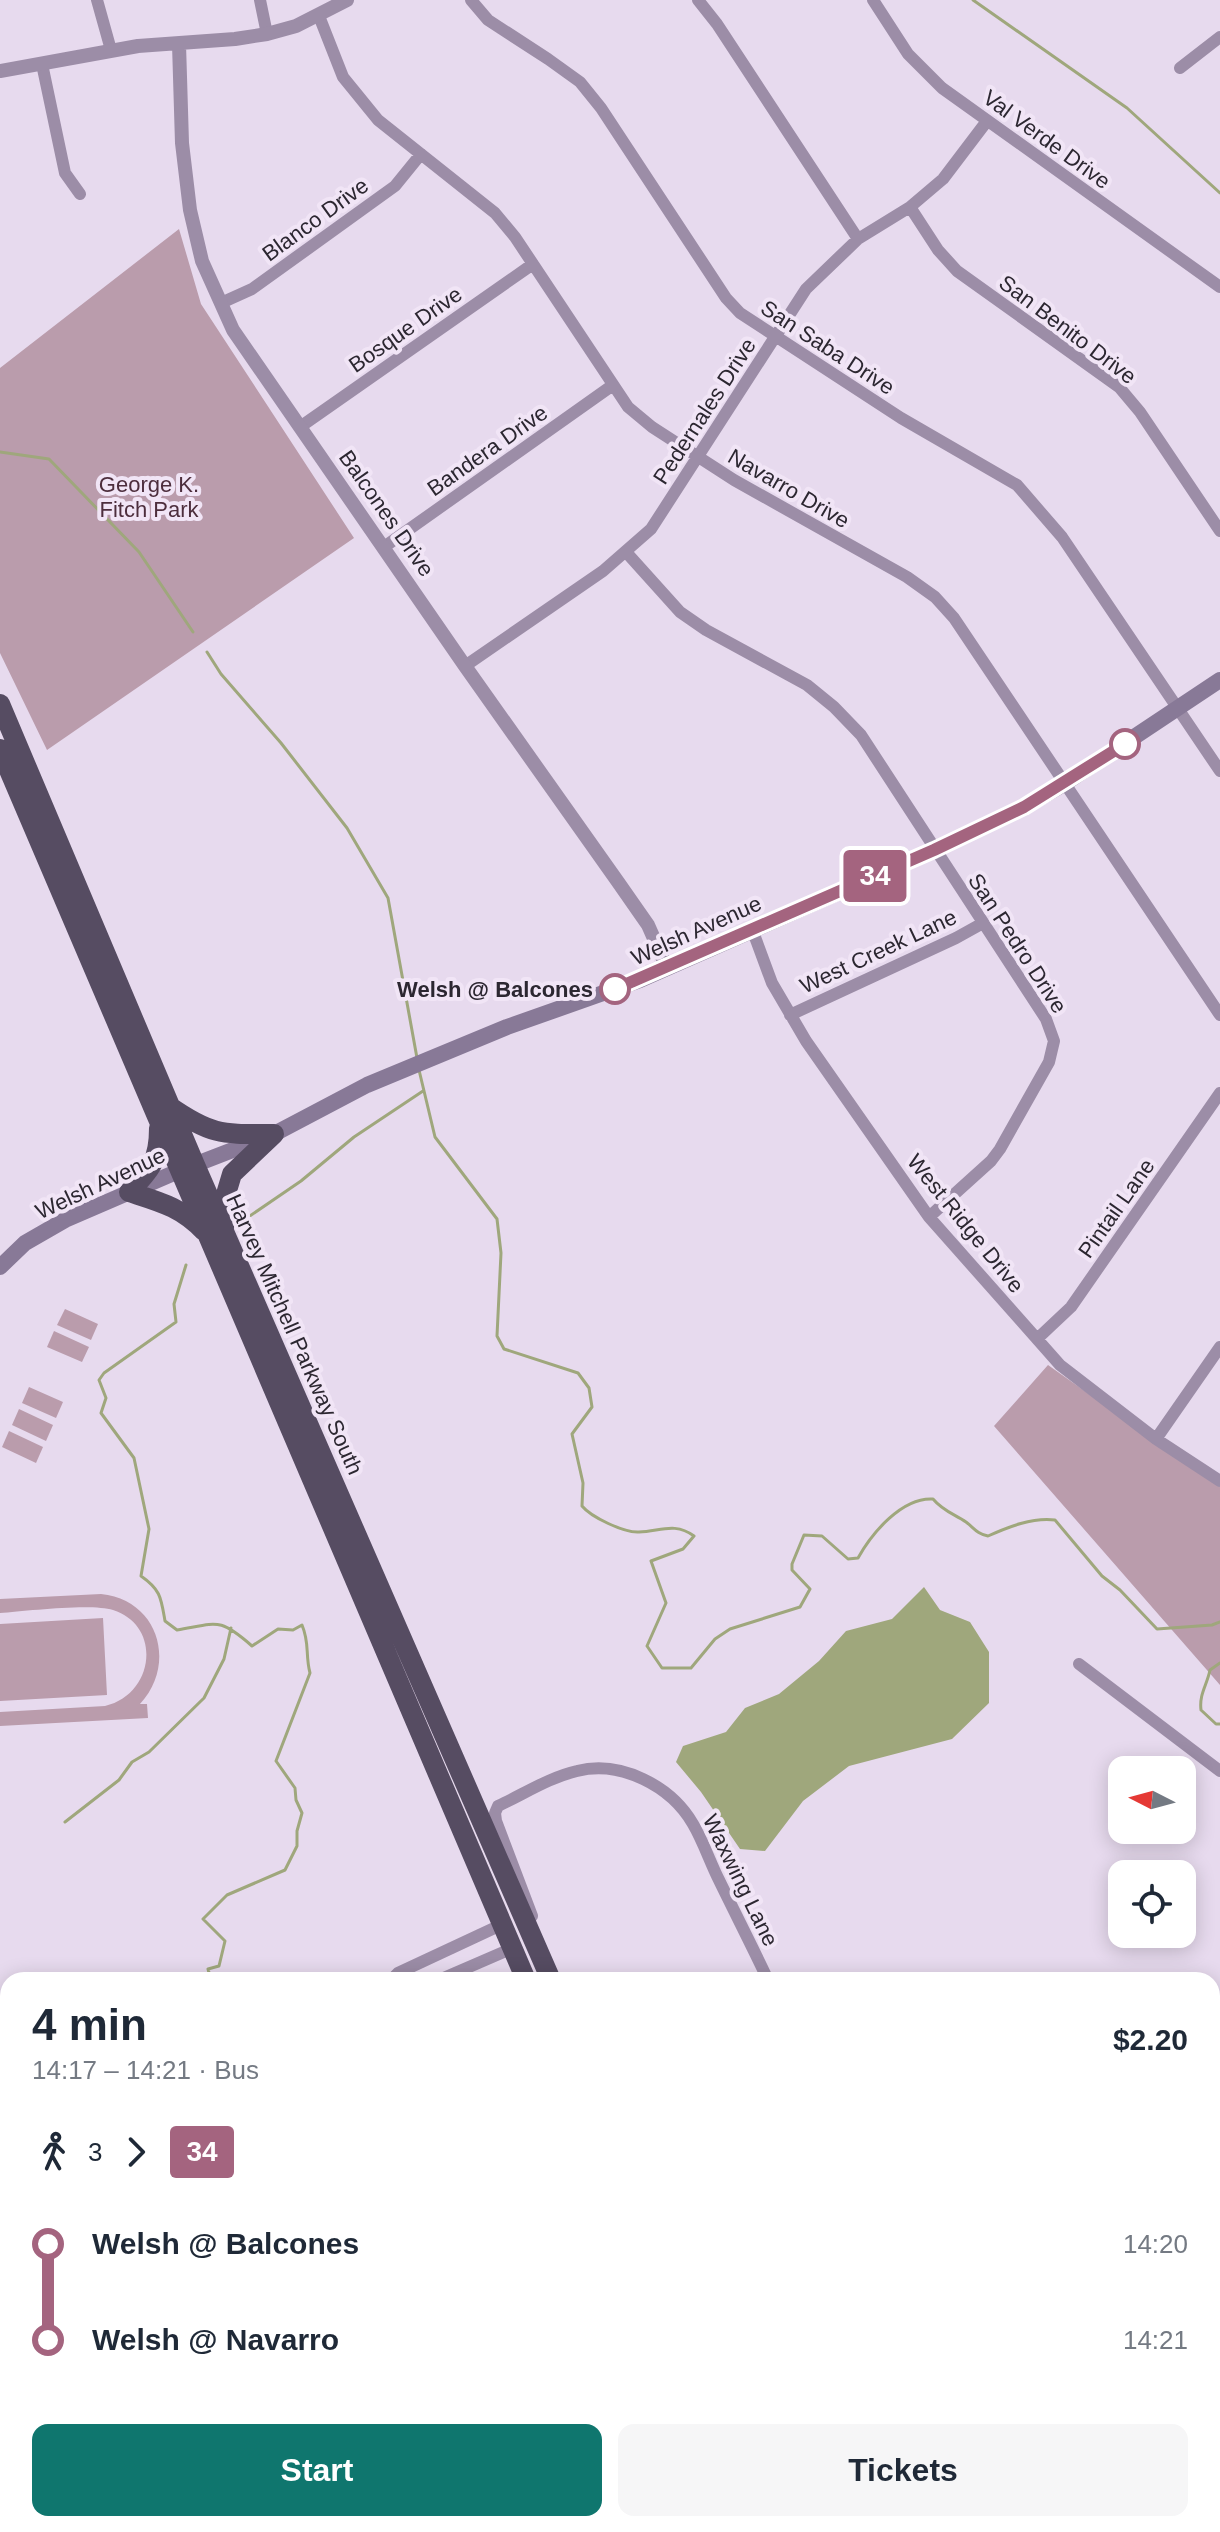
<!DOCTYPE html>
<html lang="en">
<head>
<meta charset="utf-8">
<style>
	:root { --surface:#fff; --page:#f6f6f7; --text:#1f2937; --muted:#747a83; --accent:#0f766e }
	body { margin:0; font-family:Arial,sans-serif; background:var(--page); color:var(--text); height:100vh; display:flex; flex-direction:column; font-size:30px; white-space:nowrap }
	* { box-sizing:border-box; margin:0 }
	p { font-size:26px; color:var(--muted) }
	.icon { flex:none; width:44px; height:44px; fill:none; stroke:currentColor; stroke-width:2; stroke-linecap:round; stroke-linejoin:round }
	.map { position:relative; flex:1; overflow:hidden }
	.sheet { position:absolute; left:0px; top:1972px; width:1220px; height:560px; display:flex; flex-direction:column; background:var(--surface); border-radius:24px 24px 0 0; box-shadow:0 4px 20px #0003 }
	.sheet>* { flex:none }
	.badge { padding:0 16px; border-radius:6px; font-size:28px; line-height:52px }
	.needle { width:52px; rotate:276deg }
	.fabs { position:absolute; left:1108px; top:1756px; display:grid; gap:16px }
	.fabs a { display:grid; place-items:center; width:88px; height:88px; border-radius:16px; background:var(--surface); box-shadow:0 4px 20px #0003; font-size:40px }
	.map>.badge { position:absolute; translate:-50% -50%; box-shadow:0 0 0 4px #fff }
	.legs { display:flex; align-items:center; gap:12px; height:88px; padding:0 32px; font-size:26px }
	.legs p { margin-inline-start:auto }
	.overview { display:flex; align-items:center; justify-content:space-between; height:136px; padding:0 32px }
	h1 { font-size:44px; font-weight:700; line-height:60px }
	.button { display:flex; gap:16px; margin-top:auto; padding:16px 32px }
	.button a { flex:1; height:92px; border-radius:16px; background:var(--accent); color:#fff; font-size:32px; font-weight:700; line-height:92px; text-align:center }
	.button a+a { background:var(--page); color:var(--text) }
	ul { padding:0 32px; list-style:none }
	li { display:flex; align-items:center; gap:28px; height:96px; font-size:30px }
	li i { display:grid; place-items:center; width:12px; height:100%; margin:0 10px; background:currentColor }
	li i::after { content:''; width:20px; height:20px; margin:-10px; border:6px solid; border-radius:50%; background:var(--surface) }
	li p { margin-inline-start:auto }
	li:first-child i { background:linear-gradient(#0000 50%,currentColor 0) }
	li:last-child i { background:linear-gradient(currentColor 50%,#0000 0) }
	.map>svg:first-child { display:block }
</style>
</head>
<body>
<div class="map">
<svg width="1220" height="2532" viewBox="0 0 1220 2532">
	<rect width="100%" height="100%" fill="#e7daee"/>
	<path fill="#ba9cac" d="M179,229L201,304L354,538L47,750L0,653V368Z
		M65,1309L98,1324L91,1340L57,1325Z
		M54,1331L89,1347L82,1362L47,1347Z
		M1048,1365L1220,1487V1685L994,1426Z
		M29,1387L63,1402L56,1418L22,1403Z
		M19,1409L53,1425L46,1441L12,1425Z
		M9,1431L43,1447L36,1463L2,1447Z
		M101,1594C159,1600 177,1664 140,1704H147L148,1718L0,1726V1712L105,1706C154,1695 163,1626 113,1610C91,1603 26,1611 0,1613V1599Z
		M103,1618L107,1695L0,1701V1624Z"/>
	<path fill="#9fa77c" d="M924,1587L940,1610L970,1622L989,1652V1703L952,1739L849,1766L803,1801L765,1851L740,1849L701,1792L676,1762L683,1746L726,1732L745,1708L779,1694L819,1661L846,1631L892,1619Z"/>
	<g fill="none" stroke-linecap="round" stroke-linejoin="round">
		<path stroke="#9fa77c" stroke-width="3" d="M973,0L1127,108L1220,193
			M0,452L49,459L139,552L193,632
			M207,652L221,674L281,743L347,828L388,898L417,1058
			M419,1070L435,1137L497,1219L501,1253L497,1336L504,1349L578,1373L589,1388L592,1407L572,1434L583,1483L582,1506C591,1517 624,1533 639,1532C661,1531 675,1522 694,1536L683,1549L651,1561L666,1603L647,1646L662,1668H691L715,1639L730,1629L800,1607L810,1589L792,1570V1564L804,1535L822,1536L848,1559L858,1558C872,1533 902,1497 933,1499C943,1511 954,1514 966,1522C974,1528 977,1534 988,1536C1008,1527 1033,1517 1055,1520L1102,1576L1120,1590L1157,1629L1212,1625L1220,1622
			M241,1222L301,1181L354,1137L423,1091
			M186,1265L174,1304L176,1322L104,1373L99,1380L106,1398L101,1413L134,1458L149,1529L141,1576C161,1590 161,1598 165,1621L177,1630C218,1623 219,1617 252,1646L278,1629L293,1630L302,1625C310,1644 305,1654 310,1673L276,1761L295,1788L296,1800L302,1813L297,1831V1846L285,1870L227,1895L203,1919L225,1941L219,1966L208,1969L211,1980
			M1220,1663L1210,1670C1207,1685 1199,1694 1201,1710L1216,1724H1220
			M65,1822L119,1780L132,1762L149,1752L204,1698L224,1659L231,1628
			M257,2524L264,2532"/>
		<path stroke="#9c8da7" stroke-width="12" d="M97,0L111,50
			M260,0L267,34
			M471,0L488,20L548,59L580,82L601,108L726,298L740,313L901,418L1017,485L1062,537L1220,771
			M698,0L717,24L858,239
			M873,0L908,54L942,88L1220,287
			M319,16L343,77L378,120L495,213L515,237L628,407L652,427L734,480L907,577L935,597L954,618L1220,1015
			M42,64L65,173L80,194
			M1180,68L1220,37
			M910,207L938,250L957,271L1119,387L1140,412L1220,531
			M221,303L252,289L395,186L421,154
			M300,427L533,264
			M384,547L613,385
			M626,552L680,612L706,630L807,685L834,707L861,735L1046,1019L1054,1041L1049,1062L1000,1149L991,1161L929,1217
			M465,666L603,571L651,529L806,289L858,239L910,207L943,179L987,121
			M752,929L772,983L806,1041L929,1217L1060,1365L1156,1439L1220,1481
			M790,1015L956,938L983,923
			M1037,1339L1071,1307L1220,1093
			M1156,1439L1220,1347
			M1079,1664L1220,1771
			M498,1806C524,1794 550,1777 577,1771C621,1760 671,1786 693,1824C703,1841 710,1862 719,1880C735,1913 752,1946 768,1980
			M498,1806L495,1813L496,1821L532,1916
			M391,1980L398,1973L503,1924
			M439,1980L513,1948
			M1212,2258L1220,2268"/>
		<path stroke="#9c8da7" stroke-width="14" d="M179,44L182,143L190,210L202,261L233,330L465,666L618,882L648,925L667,968
			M0,71L138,46L235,39L267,34L296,26L347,0"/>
		<path stroke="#887997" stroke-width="16" d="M0,1267L25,1243L65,1220L181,1170L274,1134L367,1085L507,1027L640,980L934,850L1024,807L1065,783L1220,680"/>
		<path stroke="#655a72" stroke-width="18" d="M1212,2490L1220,2483
			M1161,2532L1171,2524
			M1203,2532L1220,2518"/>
		<path stroke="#564c62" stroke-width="20" d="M0,704L195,1165L551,1980
			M0,749L526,1980
			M169,1106C212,1136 223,1134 274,1134
			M159,1128C159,1160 151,1170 129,1192C160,1202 181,1207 204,1231
			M224,1228L226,1194L232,1174L274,1134
			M785,2524L790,2532
			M575,2532L580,2524
			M621,2532L622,2524
			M643,2532L644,2524"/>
	</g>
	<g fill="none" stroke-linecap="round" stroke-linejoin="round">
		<g stroke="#fff" stroke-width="18">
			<path id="line-1" d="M615,989L934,850L1024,807L1125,744"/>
		</g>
		<use href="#line-1" stroke="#a4647f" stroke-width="12"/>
	</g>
	<g fill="#fff" stroke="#a4647f" stroke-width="4">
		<circle cx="1125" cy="744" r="14"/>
		<circle cx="615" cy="989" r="14"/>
	</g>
	<g text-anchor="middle" stroke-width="8" stroke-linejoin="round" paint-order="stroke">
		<g font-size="22" fill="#2c2731" stroke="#f1e5f6">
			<text transform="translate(1047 139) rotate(36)" y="8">Val Verde Drive</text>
			<text transform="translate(315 219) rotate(-36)" y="8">Blanco Drive</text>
			<text transform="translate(405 329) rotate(-35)" y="8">Bosque Drive</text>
			<text transform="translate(1068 329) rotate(37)" y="8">San Benito Drive</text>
			<text transform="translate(828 347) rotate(33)" y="8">San Saba Drive</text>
			<text transform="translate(704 411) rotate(-57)" y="8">Pedernales Drive</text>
			<text transform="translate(487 450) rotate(-35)" y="8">Bandera Drive</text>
			<text transform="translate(789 488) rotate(30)" y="8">Navarro Drive</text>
			<text transform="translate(387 513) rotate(55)" y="8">Balcones Drive</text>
			<text transform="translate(696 930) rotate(-24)" y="8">Welsh Avenue</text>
			<text transform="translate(1018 943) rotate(57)" y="8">San Pedro Drive</text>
			<text transform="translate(878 951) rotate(-25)" y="8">West Creek Lane</text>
			<text transform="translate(100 1183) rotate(-25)" y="8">Welsh Avenue</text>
			<text transform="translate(1116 1208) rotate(-55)" y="8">Pintail Lane</text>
			<text transform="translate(966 1223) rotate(51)" y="8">West Ridge Drive</text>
			<text transform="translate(295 1334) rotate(66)" y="8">Harvey Mitchell Parkway South</text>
			<text transform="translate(741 1880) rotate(64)" y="8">Waxwing Lane</text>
		</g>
		<g font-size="22" fill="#4d2e3d" stroke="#f1e5f6">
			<text x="149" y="492">George K.<tspan x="149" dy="25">Fitch Park</tspan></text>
		</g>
		<g font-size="22" font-weight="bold" fill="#2c2731" stroke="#f1e5f6" text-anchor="end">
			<text x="593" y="997">Welsh @ Balcones</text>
		</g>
	</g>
</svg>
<div class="fabs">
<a><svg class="needle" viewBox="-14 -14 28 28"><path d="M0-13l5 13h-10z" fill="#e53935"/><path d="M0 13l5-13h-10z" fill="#747a83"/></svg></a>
<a><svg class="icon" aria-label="locate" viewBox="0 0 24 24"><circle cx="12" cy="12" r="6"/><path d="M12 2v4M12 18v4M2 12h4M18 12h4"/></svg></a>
</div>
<b class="badge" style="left:875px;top:876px;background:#a4647f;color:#fff">34</b>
<section class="sheet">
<div class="overview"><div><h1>4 min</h1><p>14:17 – 14:21 · Bus</p></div><b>$2.20</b></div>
<div class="legs"><svg class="icon" aria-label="walk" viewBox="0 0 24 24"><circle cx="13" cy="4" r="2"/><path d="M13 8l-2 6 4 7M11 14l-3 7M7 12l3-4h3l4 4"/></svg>3<svg class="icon" aria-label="forward" viewBox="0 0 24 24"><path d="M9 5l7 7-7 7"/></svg><b class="badge" style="background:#a4647f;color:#fff">34</b></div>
<ul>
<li><i style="color:#a4647f"></i><b>Welsh @ Balcones</b><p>14:20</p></li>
<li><i style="color:#a4647f"></i><b>Welsh @ Navarro</b><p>14:21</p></li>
</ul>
<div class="button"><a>Start</a><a>Tickets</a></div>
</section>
</div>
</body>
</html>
